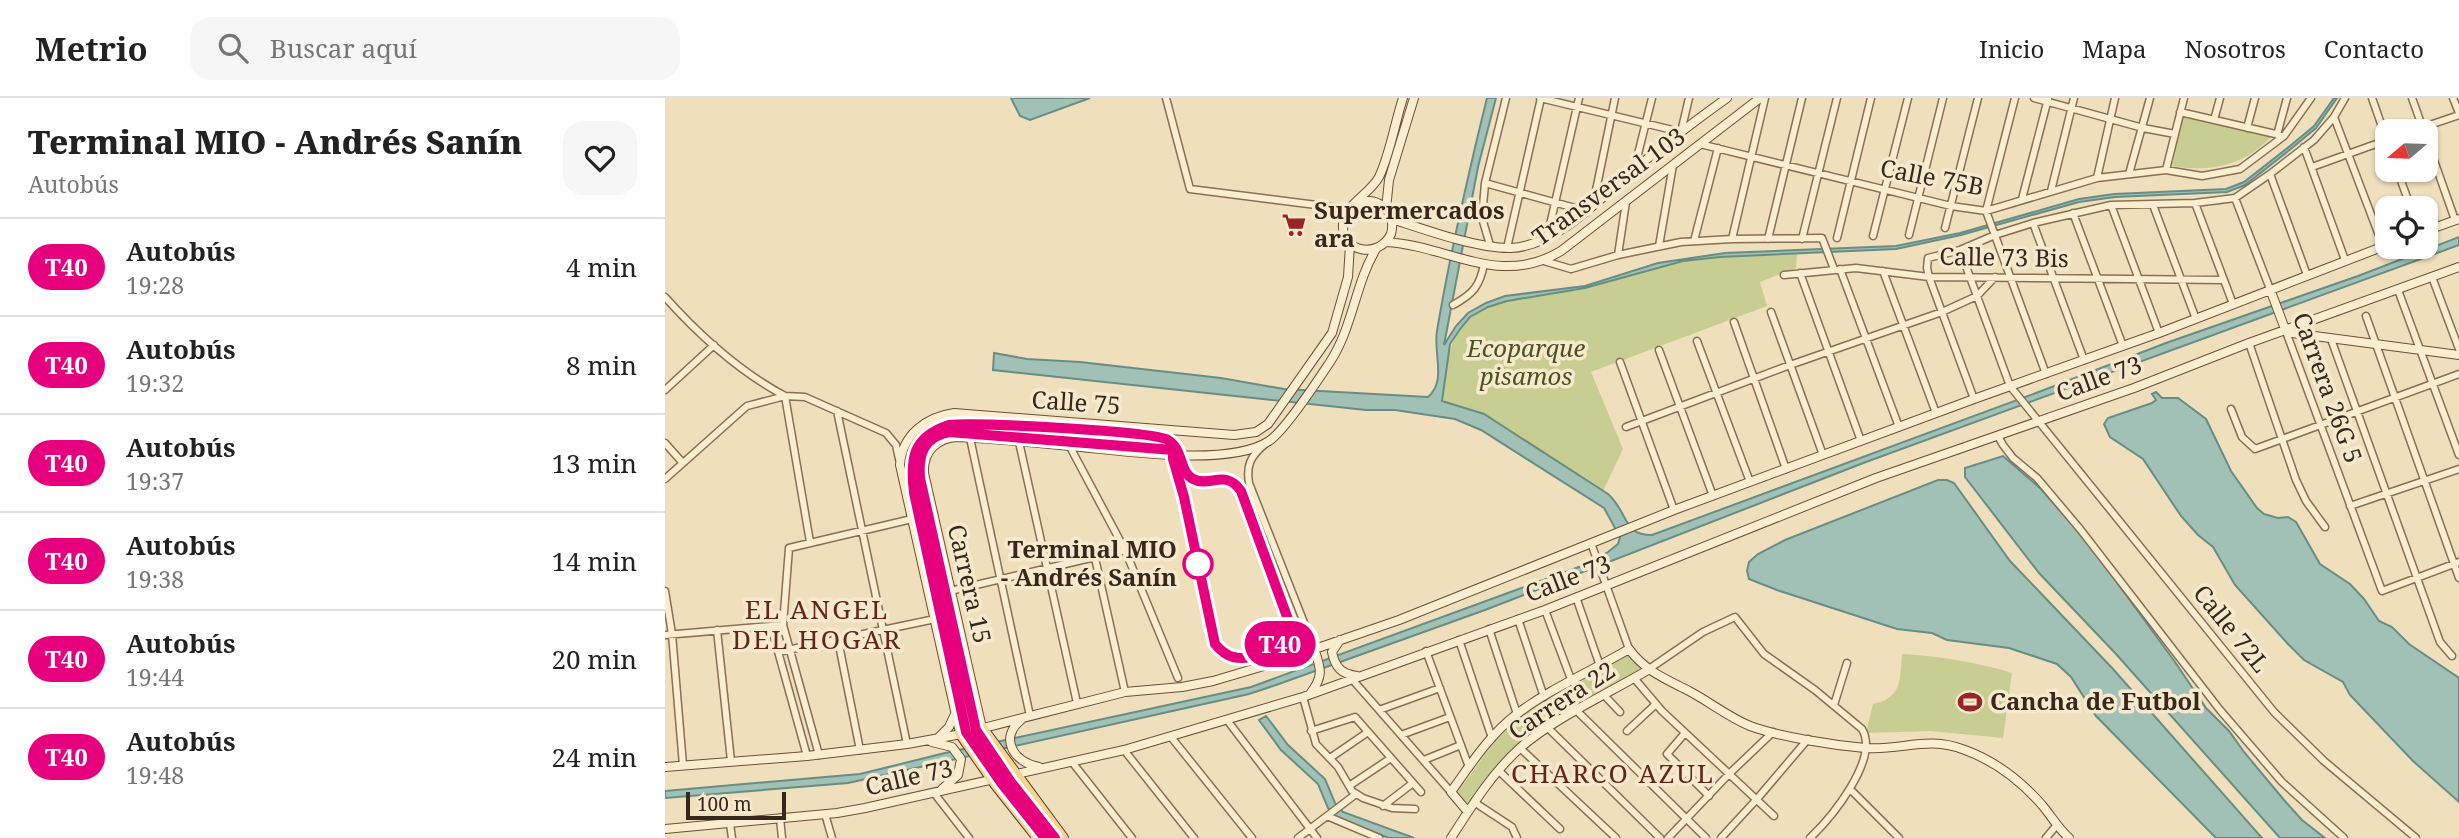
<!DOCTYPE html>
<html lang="es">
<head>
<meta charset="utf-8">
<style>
	:root { --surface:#fff; --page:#f6f6f6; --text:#222; --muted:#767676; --line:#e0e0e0 }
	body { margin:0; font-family:"Noto Serif",serif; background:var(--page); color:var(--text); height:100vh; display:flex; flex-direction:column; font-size:26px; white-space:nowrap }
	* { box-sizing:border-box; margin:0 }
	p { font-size:23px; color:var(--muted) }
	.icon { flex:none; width:38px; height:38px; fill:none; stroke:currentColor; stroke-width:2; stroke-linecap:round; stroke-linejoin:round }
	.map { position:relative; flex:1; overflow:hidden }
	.details { display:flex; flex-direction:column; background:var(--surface); width:665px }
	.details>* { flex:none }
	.badge { padding:0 14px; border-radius:23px; font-size:24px; line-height:46px }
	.needle { width:46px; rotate:251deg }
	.buttons { position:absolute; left:1710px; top:21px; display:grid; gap:14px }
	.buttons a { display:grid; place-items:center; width:63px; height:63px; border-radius:14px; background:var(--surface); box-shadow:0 2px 5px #0004; font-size:35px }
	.scale { position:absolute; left:21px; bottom:18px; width:100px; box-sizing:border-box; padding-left:7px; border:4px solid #37281b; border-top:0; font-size:19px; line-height:24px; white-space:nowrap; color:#37281b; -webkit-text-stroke:5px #f7e9cd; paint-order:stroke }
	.map>.badge { position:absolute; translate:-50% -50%; box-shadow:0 0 0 4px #fff }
	.round { display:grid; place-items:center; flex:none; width:74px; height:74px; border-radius:21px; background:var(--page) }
	.summary { display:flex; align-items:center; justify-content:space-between; height:119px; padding:0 28px }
	h1 { font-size:33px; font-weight:800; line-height:52px }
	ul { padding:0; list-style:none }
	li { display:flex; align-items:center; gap:21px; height:98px; padding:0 28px; border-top:2px solid var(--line) }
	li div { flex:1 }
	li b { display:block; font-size:26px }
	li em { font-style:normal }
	li .badge { min-width:77px; font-weight:700; text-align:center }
	header { display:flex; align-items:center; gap:42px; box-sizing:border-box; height:98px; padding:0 35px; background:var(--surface); border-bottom:2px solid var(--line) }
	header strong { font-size:33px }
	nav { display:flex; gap:38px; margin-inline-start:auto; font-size:24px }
	.search { width:490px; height:63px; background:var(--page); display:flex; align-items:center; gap:18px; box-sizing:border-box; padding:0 24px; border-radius:21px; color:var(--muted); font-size:26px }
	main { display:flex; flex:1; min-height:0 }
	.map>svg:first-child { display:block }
</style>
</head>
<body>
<header>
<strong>Metrio</strong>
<div class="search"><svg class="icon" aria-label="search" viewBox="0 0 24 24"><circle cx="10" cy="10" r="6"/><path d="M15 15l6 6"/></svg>Buscar aquí</div>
<nav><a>Inicio</a><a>Mapa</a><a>Nosotros</a><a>Contacto</a></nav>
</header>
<main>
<section class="details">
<div class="summary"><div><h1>Terminal MIO - Andrés Sanín</h1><p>Autobús</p></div><a class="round"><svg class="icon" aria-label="heart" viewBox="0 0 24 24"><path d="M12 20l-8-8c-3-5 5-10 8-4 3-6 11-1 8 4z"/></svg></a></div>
<ul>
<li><span class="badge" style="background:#e6007e;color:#fff">T40</span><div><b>Autobús</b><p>19:28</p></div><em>4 min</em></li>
<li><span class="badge" style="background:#e6007e;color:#fff">T40</span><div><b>Autobús</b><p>19:32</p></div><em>8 min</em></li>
<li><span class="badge" style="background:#e6007e;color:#fff">T40</span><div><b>Autobús</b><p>19:37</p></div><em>13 min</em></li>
<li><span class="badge" style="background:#e6007e;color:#fff">T40</span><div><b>Autobús</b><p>19:38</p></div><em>14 min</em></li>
<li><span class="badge" style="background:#e6007e;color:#fff">T40</span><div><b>Autobús</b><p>19:44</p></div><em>20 min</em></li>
<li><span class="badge" style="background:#e6007e;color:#fff">T40</span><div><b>Autobús</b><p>19:48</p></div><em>24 min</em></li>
</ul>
</section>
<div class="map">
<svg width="1794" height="740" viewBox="0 0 1794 740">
	<rect width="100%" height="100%" fill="#f0dfbd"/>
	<path fill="#c8ce91" d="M1517,19L1606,39C1580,67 1545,75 1507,68Z
		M1132,156L1131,170L1095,184L1102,208L926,274L958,351L938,393L819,316L777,303C783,274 780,240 805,219C835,195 882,198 918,191C950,184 982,171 1015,164C1053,155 1094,157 1132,156Z
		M964,556L976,571C939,592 881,619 851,648C833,665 819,687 804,707L792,695L830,643L854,619Z
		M1237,556C1275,558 1311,564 1347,575L1338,640L1265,633L1201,635L1208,606C1237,600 1235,582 1237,556Z"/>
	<path fill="#a1c1b6" stroke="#688e84" stroke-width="2" d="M346,0H425L365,22L355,18Z
		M822,0H831L813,69L779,247L791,228L803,215L821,205L840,198L920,188L993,165L1060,155L1231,148L1295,135L1414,101L1449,96L1561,91L1579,84L1625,48L1649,28L1669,0H1672L1651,30L1627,50L1580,87L1562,94L1450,99L1414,104L1296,137L1231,151L1055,159L1018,163L920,190L842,203L823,209L805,219L795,231L785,246L777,303L819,316L943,396C964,415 957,437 987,437L1371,295L1501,245L1693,178L1794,139V147L1201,364L820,512L611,587L584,596L183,685L0,700V693L195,676L280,655L586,589L922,466L943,454L953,446L955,439L939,410L816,332L790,321L730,312H701L328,272L329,255L362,261L415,264L556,280L619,291L763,299C782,283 768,255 772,233C785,155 803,77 822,0Z
		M1491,294L1497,300H1513L1541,321L1566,373L1592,410L1599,416L1613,420L1623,419L1631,424L1655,466L1685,486L1699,501L1714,523L1727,529L1744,546L1794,580V704L1748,663L1685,597L1678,584L1639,562L1623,546L1570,487L1548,449L1533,437L1516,418L1478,361L1445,339L1439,326L1443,320L1487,305L1491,302L1487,296Z
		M1338,358L1376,391L1423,445L1510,564L1541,610L1564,633L1579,654L1619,702L1637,722L1660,740H1615L1451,556L1374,475L1300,379V370Z
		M1273,382H1282L1289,385L1345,463L1448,571L1597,740H1551L1431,618L1406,579L1392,566L1344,550L1282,542L1267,535L1232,531L1112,492L1084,481L1082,473L1084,464L1093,456L1120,442Z
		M601,618L623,647L660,681L670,705L678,714L749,740H724L672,721L663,710L653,686L616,652L594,622Z"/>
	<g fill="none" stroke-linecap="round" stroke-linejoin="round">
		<g stroke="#886f55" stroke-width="9">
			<path id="street" d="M501,0L525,91L683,111
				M875,0L1016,34L1024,0
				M1350,0L1321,113L1381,276
				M1369,0L1478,30L1510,36
				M1707,0L1722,43
				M1747,0L1758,31
				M1788,0L1794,15
				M1515,14L1619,38
				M1669,19L1718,148
				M1549,22L1555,0
				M1582,30L1590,0
				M1747,33L1794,17
				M1612,37L1622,0
				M1760,37L1790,122
				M1035,46L1286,108L1321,113L1432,80L1501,72L1537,78L1575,71L1619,38L1646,0
				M1639,49L1680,162
				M1647,69L1722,42
				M969,72L987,0
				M1501,72L1519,0
				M1732,72L1746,110
				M1464,76L1485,0
				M1605,76L1642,177
				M1432,80L1450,0
				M820,85L921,113
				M1386,93L1409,0
				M1570,100L1605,191
				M1357,101L1383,1
				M1530,105L1568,206
				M928,107L950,0
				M1446,107L1494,235
				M1488,107L1531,221
				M1408,115L1458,248
				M1368,125L1419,262
				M1280,130L1313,0
				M1244,137L1278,0
				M1208,138L1243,0
				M882,140L914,0
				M1172,140L1206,0
				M1067,141L1100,0
				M1103,141L1137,0
				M1137,141L1172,0
				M1029,143L1053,50
				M825,147L817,120L820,85L841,0
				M994,148L1008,67
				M842,150L876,0
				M1295,152L1345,288L1609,614L1659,663L1751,740
				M953,157L961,104
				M879,163L906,171L953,157L1016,144L1067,141L1157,140L1169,171
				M1175,171L1234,329
				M1218,173L1271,315
				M1135,175L1196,343
				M1119,177L1191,170L1264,179L1559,182
				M1767,179L1794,251
				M1733,192L1794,357
				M0,199C34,237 75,274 120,298
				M788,207C808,196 815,188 819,166
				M1106,214L1158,357
				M1701,218L1794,480
				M1069,224L1121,371
				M1620,231L1717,493L1794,464
				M1666,241L1775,544L1787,558
				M1032,243L1085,384
				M1584,245L1631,382L1641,403L1660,429
				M994,252L1048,398
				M955,264L1009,412
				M0,292L49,247
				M120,298L145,444
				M1309,301L1264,179L1262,170L1263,160L1295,152L1330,137L1368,125L1446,107L1530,105L1570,100L1605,76L1649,42L1669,19L1680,0
				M1566,311L1577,339L1590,351L1794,276
				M172,313L242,646
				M961,329L1125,267L1277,214L1312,198L1330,179
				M1333,338L1338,347L1348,360L1372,380L1415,431L1555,612L1617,684L1679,740
				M305,340L365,618
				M354,344L412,605
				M0,345L17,364
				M404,347L460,452L513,580
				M599,347C586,358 581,367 584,385L649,550
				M0,381L82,308L120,298L140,299L221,335L231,347L234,361
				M1685,408L1794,371
				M926,445L964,551
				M430,460L460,594
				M0,493L7,536L18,667
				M285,493L460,452
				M911,499L935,568
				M880,512L907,584
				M853,521L879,599
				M106,528L142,658
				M824,531L852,616
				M52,532L66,663
				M0,537L118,527
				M173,542L195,652
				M794,542L827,640
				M761,553L804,669
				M113,554L270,521
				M984,571L1038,534L1070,519L1099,556L1150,592L1197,631C1215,661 1166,720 1145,740
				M686,580L786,694
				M969,580L997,613L1109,718
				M939,597L955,614
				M638,599L651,646L673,669L687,693L698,700L727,710L750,711
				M1169,607L1182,565
				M714,612L775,590
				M912,613L1041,740
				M562,622L652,740
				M883,630L995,740
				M646,633L690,619L756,694
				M962,633L991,606
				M1020,635L1002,656L1044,698
				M736,637L785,619
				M506,639L587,740
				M855,650L951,740
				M459,652L529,740
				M154,657L118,527L124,450L247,421
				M665,660L703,634
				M759,662L796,647
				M407,664L467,740
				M834,673L895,731
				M684,688L726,660
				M1186,692L1234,740
				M269,695L304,740
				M809,704L847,729L852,740
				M718,708L748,685
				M160,716L167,740
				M662,718L714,740
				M115,720L117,740
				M65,726L67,740
				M633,740L691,696
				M1003,740L1064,676L1108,634
				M1056,740L1092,701L1143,641
				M1381,740L1391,728"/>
		</g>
		<g stroke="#6a5039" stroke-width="10">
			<path id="secondary" d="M693,104C714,98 732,114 726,136C714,161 676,155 678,126C679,107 705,96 714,79C725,56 730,24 738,0
				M721,111L724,82L749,0
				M727,121C758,131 813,151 846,150C892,148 935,100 969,72C999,46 1030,23 1062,0
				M1760,133L1794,121
				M721,144C785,148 835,190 896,153L1095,0
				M1605,191L1620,231L1627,235L1794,257
				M675,542L667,554C670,569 676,576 692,578
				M645,596C659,578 656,571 649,550
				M356,622C333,641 350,665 374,669
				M317,630L259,375C258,353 272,340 293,339C331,341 368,344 405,348C454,352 563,370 604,343C620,333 653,282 665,264C688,229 690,186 711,151
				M295,635L235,367C237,337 261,319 289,315L569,337L591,334L603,326L667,235L683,179L685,146
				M274,639L284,629L290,616
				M267,644L287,649L296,661L293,677L277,691
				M0,669L142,658L242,646L291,637L460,594L517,589L548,583L612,564L734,522L1009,412L1309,301L1494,235L1722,147
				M803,714L786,694C805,667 825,636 852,616C884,591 929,572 964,551C980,573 1001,581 1024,593C1045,604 1063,619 1085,628C1115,639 1167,647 1200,650C1237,653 1262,637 1300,652C1330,663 1356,683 1377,707C1387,719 1393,730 1404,740
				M0,731L172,715L200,710L459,652L638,599L880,512L1211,380L1469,290L1584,245L1794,169
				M786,740C806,709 827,675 855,650C888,621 944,595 983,572"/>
		</g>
		<g stroke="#553d2a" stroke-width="12">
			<path id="primary" d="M317,630L398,740
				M295,635L331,687L373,740"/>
		</g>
		<use href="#street" stroke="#faedd0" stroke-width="6"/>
		<use href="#secondary" stroke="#faedd0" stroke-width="8"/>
		<use href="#primary" stroke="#f6d492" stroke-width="10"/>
	</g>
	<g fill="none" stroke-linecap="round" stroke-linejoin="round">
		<g stroke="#fff" stroke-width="16">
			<path id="line" d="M380,740L337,686L301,634L249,395C245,361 247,339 284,327C309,324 488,333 503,342C519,352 514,374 528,381C545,390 560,370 576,393L624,524C626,549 590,564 568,559C561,557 555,552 550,546L519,399L508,361V352L284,334C259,339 253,356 255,380L311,632L346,684L390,740"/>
		</g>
		<use href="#line" stroke="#e6007e" stroke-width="10"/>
	</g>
	<defs>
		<g id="supermarket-bare" transform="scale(1.89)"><path d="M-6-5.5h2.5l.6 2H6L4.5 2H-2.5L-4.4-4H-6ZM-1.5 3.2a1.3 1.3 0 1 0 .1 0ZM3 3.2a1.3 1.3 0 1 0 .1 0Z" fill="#9a2327" stroke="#f7e9cd" stroke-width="2.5" paint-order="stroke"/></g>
		<g id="stadium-bare" transform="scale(1.89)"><path d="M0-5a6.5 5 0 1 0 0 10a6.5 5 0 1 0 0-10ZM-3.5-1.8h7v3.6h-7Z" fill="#9a2327" stroke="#f7e9cd" stroke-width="2.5" paint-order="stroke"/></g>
	</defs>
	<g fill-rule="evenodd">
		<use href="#supermarket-bare" x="629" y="127"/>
		<use href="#stadium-bare" x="1305" y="604"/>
	</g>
	<circle fill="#fff" stroke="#e6007e" stroke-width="3.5" cx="533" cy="466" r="14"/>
	<g text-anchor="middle" stroke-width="7" stroke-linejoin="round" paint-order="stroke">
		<g font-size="24" fill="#37281b" stroke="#f7e9cd">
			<text transform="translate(1267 80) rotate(11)" y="8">Calle 75B</text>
			<text transform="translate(944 89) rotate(-36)" y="8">Transversal 103</text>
			<text transform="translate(1339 160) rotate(1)" y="8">Calle 73 Bis</text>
			<text transform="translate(1434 281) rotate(-20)" y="8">Calle 73</text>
			<text transform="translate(1662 290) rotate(70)" y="8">Carrera 26G 5</text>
			<text transform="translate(411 305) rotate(4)" y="8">Calle 75</text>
			<text transform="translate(903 481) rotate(-21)" y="8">Calle 73</text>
			<text transform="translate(304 486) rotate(77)" y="8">Carrera 15</text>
			<text transform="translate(1566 531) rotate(51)" y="8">Calle 72L</text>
			<text transform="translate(897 603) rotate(-33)" y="8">Carrera 22</text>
			<text transform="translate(244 680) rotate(-13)" y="8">Calle 73</text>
		</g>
		<g font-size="24" font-weight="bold" fill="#37281b" stroke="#f7e9cd" text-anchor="start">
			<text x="649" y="121">Supermercados<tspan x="649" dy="28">ara</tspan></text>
			<text x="1325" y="612">Cancha de Futbol</text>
		</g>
		<g font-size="24" font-style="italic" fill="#485421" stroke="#f7e9cd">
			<text x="861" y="259">Ecoparque<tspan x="861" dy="28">pisamos</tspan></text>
		</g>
		<g font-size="24" font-weight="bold" fill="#37281b" stroke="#f7e9cd" text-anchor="end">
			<text x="512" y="460">Terminal MIO<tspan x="512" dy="28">- Andrés Sanín</tspan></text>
		</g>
		<g font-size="26" letter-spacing="2" fill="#652618" stroke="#f7e9cd">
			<text x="152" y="521">EL ANGEL<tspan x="152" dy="30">DEL HOGAR</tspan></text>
			<text x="948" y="685">CHARCO AZUL</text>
		</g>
	</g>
</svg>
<div class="buttons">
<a><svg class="needle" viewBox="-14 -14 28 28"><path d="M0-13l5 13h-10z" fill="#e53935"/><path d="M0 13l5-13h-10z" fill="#767676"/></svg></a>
<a><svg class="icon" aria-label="locate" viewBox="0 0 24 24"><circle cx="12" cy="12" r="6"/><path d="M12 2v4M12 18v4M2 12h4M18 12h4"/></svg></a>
</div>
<div class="scale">100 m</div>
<b class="badge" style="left:615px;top:546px;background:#e6007e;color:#fff">T40</b>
</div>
</main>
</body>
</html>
